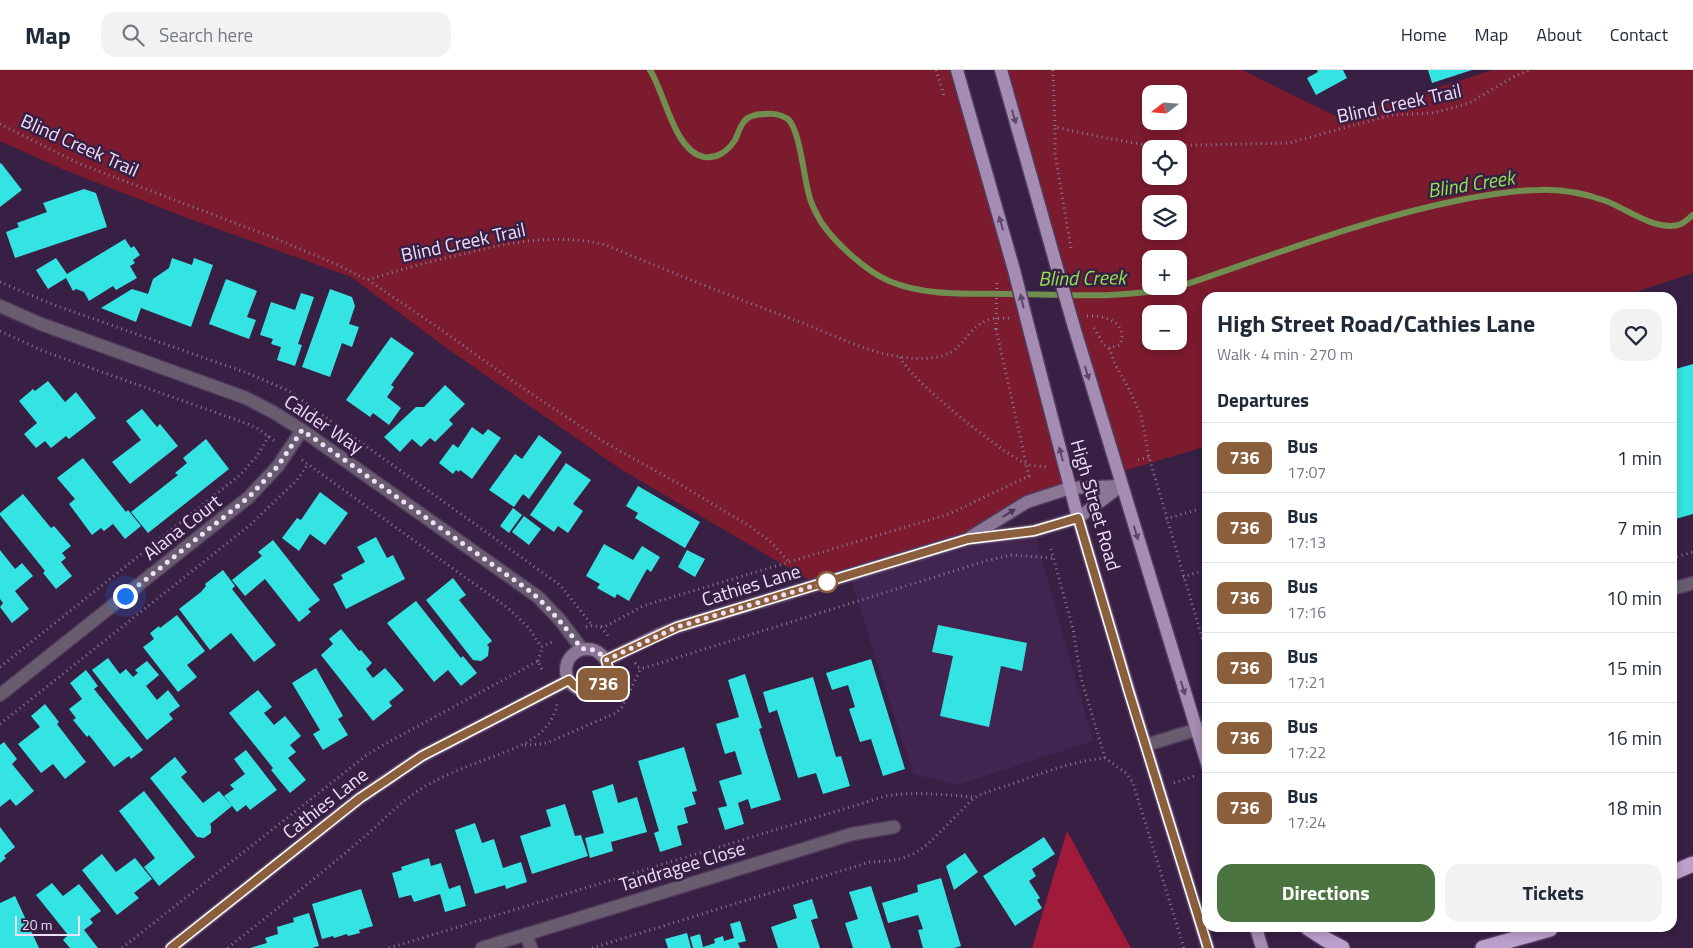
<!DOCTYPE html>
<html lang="en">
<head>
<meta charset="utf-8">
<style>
	:root { --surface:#fff; --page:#f2f2f3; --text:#1f2937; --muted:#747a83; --line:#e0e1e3; --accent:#4c7441 }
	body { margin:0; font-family:"Titillium Web",sans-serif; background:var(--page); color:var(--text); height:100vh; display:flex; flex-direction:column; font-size:19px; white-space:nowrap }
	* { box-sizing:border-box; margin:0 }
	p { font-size:16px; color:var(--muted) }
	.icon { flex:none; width:28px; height:28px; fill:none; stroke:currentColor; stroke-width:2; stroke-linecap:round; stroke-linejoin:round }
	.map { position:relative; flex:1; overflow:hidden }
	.sheet { position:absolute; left:1202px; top:222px; width:475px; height:640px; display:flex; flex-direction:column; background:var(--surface); border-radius:15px; box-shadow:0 2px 8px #0003 }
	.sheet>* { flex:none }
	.badge { padding:0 10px; border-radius:8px; font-size:18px; line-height:32px }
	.needle { width:32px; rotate:253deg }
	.fabs { position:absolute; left:1142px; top:15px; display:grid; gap:10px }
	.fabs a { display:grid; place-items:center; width:45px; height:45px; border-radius:10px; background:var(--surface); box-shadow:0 2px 8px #0003; font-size:25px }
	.scale { position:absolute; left:15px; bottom:12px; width:65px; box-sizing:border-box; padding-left:5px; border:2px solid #efdff8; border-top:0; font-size:14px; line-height:18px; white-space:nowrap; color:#efdff8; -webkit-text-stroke:4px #381f44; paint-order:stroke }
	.you { position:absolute; width:25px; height:25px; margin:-12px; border:4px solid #fff; border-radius:50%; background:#1a73e8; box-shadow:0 0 0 8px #1a73e833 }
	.map>.badge { position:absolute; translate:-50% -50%; box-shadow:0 0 0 2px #fff }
	h2 { padding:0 15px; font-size:19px; line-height:45px }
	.round { display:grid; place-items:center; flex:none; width:52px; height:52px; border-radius:15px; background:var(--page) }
	.overview { display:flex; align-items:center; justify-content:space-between; height:85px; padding:0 15px }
	h1 { font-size:24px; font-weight:700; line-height:38px }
	.button { display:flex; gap:10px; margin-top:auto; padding:10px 15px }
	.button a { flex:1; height:58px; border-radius:15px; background:var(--accent); color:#fff; font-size:20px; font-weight:700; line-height:58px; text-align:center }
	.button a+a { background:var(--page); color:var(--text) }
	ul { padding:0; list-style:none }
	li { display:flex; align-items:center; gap:15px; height:70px; padding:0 15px; border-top:1px solid var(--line) }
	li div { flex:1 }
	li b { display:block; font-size:19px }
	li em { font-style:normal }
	li .badge { min-width:55px; font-weight:700; text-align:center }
	header { display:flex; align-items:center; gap:30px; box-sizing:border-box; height:70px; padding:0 25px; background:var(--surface); border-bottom:1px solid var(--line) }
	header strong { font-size:24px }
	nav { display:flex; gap:28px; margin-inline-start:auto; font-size:18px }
	.search { width:350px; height:45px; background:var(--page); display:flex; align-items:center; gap:12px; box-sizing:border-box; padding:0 18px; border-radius:15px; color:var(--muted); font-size:19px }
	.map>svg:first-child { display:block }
</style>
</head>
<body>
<header>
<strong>Map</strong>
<div class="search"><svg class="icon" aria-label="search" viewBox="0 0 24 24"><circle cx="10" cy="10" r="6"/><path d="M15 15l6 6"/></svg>Search here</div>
<nav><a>Home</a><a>Map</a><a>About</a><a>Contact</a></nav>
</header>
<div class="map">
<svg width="1693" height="878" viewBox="0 0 1693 878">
	<rect width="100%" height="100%" fill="#381f44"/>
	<path fill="#422450" d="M1034,461L1093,671L957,715L913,704L849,505L968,469Z"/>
	<path fill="#7c1a2e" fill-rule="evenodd" d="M0,0H955L1070,418L1036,428L968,469L818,515L622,400L445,277L351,207L179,145L62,99L0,71Z
		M1001,0H1242L1340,48L1493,0H1693V203L1618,228H1208L1207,376L1117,403ZM1151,24H1179V51H1151ZM1151,79H1179V106H1151ZM1151,134H1179V161H1151ZM1151,189H1179V216H1151ZM1151,244H1179V271H1151Z"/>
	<path fill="#a01a3a" d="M1067,761L1131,878H1032Z"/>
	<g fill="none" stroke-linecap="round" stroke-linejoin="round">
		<path stroke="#708e4f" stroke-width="6" d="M650,0C665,23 674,81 704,87C717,89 728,81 735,70C738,65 739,58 743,53C747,46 758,44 766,44C773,43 782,45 788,49C800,60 804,109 809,125C811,134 817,145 821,152C836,174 866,201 889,211C926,227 973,223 1012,224C1069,225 1126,229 1181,216C1273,185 1365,149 1460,130C1486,125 1513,120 1539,120C1561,119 1586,124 1606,131C1627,139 1658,163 1681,154C1685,152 1689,148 1693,145"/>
	</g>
	<path fill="#34e4e3" d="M1317,0H1343L1347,8L1316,25L1307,8L1318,2Z
		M1428,0H1472L1432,13Z
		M1,93L22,120L0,137V94Z
		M84,119L96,123L107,157L15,188L6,162L19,157L17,153L47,142L43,133Z
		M125,169L131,178L134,176L140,185L133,190L135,193L130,196L137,208L116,220L113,216L89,231L84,222L76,219L73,221L66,208L48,219L36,200L56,188L67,204Z
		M172,188L192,195L194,188L213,195L191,257L141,238L136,252L101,238L132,219L148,224L153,209L169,198Z
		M226,209L257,221L247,247L256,250L249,269L209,254Z
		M330,219L352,227L355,236L349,254L359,257L352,277L342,273L330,307L302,297Z
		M301,223L314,227L298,274L302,275L295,296L277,290L281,277L271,274L273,269L260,265L271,232L295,240Z
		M391,267L414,283L391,315L394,317L387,327L401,338L389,355L373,343L370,347L346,330Z
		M1693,294V444L1672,450V300Z
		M48,311L65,332L76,322L96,348L69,369L66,366L51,378L45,371L36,378L24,364L37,353L19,331L33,319L35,321Z
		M445,315L465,334L449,350L453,354L435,372L430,368L421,377L412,369L400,382L384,367L416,337H424Z
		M142,339L157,357L160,354L178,376L130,414L112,392L141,370L126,351Z
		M472,357L483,365L488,359L501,368L472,409L460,400L459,402L456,400L453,404L439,393L453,374L458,378Z
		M539,365L562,382L529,429L523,424L514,437L489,420L515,384L522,389Z
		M206,369L229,399L148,463L131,442L178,405L175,403L187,393L183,388Z
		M83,388L126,442L128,440L141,456L125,469L113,454L104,461L101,458L92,465L69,434L75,429L57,408Z
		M566,393L591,410L573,434L583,441L568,463L558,456L554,462L530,445Z
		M638,416L700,452L685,478L635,448L638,443L626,436Z
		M320,422L348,443L325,475L310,464L299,481L282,468L297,448L301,450Z
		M23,424L51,458L54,456L71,476L62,483L66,488L61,492L72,506L56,519L43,503L45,501L0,445V443Z
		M513,438L522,445L509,463L500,456Z
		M524,446L541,459L529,475L512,462Z
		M376,467L387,488L393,485L405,509L346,539L333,514L343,509L341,505L365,492L357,477Z
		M273,470L320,530L308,539L311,542L299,552L265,509L245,526L232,510L262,486L258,482Z
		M604,474L633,490L642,476L660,487L651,502L647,499L629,531L617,524L615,528L597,518L600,514L586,506Z
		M0,480L15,499L22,493L33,506L15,521L29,539L12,553L0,537L3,533L0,529Z
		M687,480L705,489L695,507L678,497Z
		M223,500L235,516L232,519L276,575L254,592L231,563L210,580L179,539L201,522L206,516L205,514Z
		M453,508L466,525L459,530L492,571L487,575L489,577L488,586L481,591L473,590L426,530Z
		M416,531L461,588L463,586L477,603L461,616L448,600L434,612L387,553Z
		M177,545L205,581L187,595L197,607L178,622L143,577L154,569L150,563L159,556L160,558Z
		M938,555L1027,573L1022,601L1001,596L989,657L940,646L953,586L932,582Z
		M341,559L359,581L361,580L372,593L366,599L373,608L385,598L404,620L389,632L392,636L373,651L321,585L333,574L329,569Z
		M108,588L120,604L126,599L133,607L138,603L135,600L147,591L159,605L146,616L157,630L168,620L180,636L169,644L173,649L147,670L92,600Z
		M871,589L905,699L883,706L871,669L860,672L849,639L855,637L848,615L832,620L826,603Z
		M316,598L343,646L338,649L348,665L323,680L313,664L320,660L292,613Z
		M86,600L98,616L94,619L143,680L131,689L129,686L114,697L89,665L87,667L73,650L76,648L69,639L82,629L70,613Z
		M745,604L762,658L759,659L781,730L751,739L748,729L738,733L744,754L725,760L718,738L727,736L719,711L742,704L735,681L725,684L716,654L739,647L728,610Z
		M813,607L836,687L841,686L850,716L823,724L816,703L798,708L777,640L769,643L763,622Z
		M258,620L272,637L264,643L274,655L285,646L301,666L290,675L296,682L288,688L306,710L290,723L271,700L273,698L229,643Z
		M45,634L59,652L57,654L86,692L65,709L53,694L41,703L18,674L40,657L31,646Z
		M4,672L17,689L12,694L34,721L16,736L10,729L0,737V675Z
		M684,677L697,721L692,722L696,734L684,738L688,753L677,756L682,775L660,782L654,763L659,761L638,691Z
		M246,680L277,720L250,740L246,735L237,742L224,726L234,719L230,715L245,704L234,689Z
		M175,687L187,702L181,707L203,733L219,721L232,736L210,754L211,756V763L204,768L197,767L150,708Z
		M613,714L618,733L637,727L647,762L611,772L613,781L590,788L585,768L604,763L592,721Z
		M144,721L195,787L159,816L144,797L155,788L119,741Z
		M565,734L575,766L581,765L588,786L532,804L520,766L551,756L546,740Z
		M475,753L482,773L494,769L503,798L521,792L527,812L506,819L505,815L475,824L455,760Z
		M0,757L15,777L4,786L6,788L0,793Z
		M1044,767L1055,784L1032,799L1036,806L1029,811L1040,828L1037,830L1042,838L1015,856L983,806Z
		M965,783L978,802L954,820L946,796Z
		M102,784L116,802L135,788L152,809L134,823L139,828L117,845L82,800Z
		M429,788L431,796L441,793L449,819L460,815L466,836L445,842L440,824L414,832L411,825L399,828L392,803L402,800L401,797Z
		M941,808L961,876L954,878H923L918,860L923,859L918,845L888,853L882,833L918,822L917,815Z
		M52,813L63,826L79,814L101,841L90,849L93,853L84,860L98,878H70L63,870L68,865L36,825Z
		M871,816L891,878H853L845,853L858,849L849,822Z
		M361,819L373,856L359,860L360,863L348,866L347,864L334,868L333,866L322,869L312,834Z
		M15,826L39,878H0V833Z
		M812,829L818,848L811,850L820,878H778L771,857L797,848L793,835Z
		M309,843L319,876L312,878H250L267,873L265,868L278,864L277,857L294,852L293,848Z
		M740,851L746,871L738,873L740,878H693L690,867L700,864L703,877L715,873L714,869L723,866L724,871L734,868L730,854Z
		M687,863L691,878H668L665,869Z"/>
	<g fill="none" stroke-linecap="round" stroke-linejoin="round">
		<g stroke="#523a5d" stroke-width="15">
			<path id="street" d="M0,236L41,254L246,328L273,342L302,360L538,527L560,550L582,579
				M1672,519L1693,513
				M0,625L249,427L278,396L302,360
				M1146,675L1208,656
				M526,864L531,878
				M482,878L852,764L894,757"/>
		</g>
		<g stroke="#523a5d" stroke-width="15">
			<path id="secondary" d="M972,466L1027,432L1070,418L1121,416
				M566 600a21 21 0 1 1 42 0a21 21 0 1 1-42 0Z
				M606,590L660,564L677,557L968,469L1034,461L1078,448L1121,416
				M171,878L360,728L422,686L569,610"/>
		</g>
		<g stroke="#523a5d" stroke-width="15">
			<path id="primary" d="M957,0L1014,200
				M1001,0L1059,205
				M1074,257L1208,697
				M1030,263L1078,448L1129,621L1208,878
				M1256,858L1262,878"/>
		</g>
		<g stroke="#523a5d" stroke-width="18">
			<path id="highway" d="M1672,803L1693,794
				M1308,858L1325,869L1342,878
				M1483,878L1550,859"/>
		</g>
		<path stroke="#8c7796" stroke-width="3" stroke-dasharray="1 4" stroke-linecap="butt" d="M936,0L944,26
			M1053,0L1055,57
			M0,54L80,94L277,169L338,195L367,210C399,200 431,191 463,184C510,172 558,163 606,175C670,202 735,228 800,252C841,268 885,292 930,288C966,285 961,261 988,250C994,247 1004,249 1011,248
			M1071,178L1055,84V57L1106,68L1151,76L1289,73L1391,45L1433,43L1469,33L1515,6L1530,0
			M368,210L440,259L517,314L604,372L681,415L751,457L771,472L789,492
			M0,212L54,235L250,304L289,321L560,515L592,555
			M1087,246C1104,245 1129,252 1120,275L1109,278L1104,275L1094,258
			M0,261L43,281L248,354L257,358L276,372
			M1109,278L1116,296L1126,313L1141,345L1149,387L1208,588
			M900,287C910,310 1000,381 1024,393C1030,396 1040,396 1047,397
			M302,390L508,538L529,558L541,577
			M1138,390L1149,387
			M1166,449L1196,440
			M1051,479L1073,559L1081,608L1105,688
			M1672,488L1693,482
			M1183,507L1208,499
			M586,557C593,554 598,558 606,556L643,536L656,532L949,444L1029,406L996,259
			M601,557L608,566
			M538,591L541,581V577L552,572
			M635,593L638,597L644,598L989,490L1011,485L1053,488
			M0,597L241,404L257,386L269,366
			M0,654L250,455L297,410L308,394
			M525,675L542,674L549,672L616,643L622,637L641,598
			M1174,713L1195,706
			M122,878L368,684L385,674L538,591L543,602
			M228,878C271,843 315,809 357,773C382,753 402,728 431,713C446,705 463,698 479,692C509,680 550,671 557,634
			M389,878L886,726C915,721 945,725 975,727
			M592,878L870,792C919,791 924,777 957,745C963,740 969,731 976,727C987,721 1001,718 1012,714C1042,703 1073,691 1105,688L1126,703L1133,713L1184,878"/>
		<use href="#street" stroke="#695c6f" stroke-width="12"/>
		<use href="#secondary" stroke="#8b7795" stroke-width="12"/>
		<use href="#primary" stroke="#a58cb2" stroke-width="12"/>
		<use href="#highway" stroke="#bd9fcd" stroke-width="15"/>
		<g stroke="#523a5d" stroke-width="15" stroke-linecap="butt">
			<path id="primary-bridge" d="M1014,200L1030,263
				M1059,205L1074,257"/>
		</g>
		<path stroke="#8c7796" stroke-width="3" stroke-dasharray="1 4" stroke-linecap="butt" d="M996,259L997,209"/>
		<use href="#primary-bridge" stroke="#a58cb2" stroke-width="12"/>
	</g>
	<defs><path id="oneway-solid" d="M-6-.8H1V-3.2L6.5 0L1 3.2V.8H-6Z" transform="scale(1.25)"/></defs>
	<g fill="#5e456a">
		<use href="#oneway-solid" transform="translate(1014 47) rotate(74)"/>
		<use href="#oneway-solid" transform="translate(1001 153) rotate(-106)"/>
		<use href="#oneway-solid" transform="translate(1022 231) rotate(-103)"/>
		<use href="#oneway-solid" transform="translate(1087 303) rotate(73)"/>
		<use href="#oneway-solid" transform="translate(1061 384) rotate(-105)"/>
		<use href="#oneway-solid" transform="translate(1136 463) rotate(73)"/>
		<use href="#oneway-solid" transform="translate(1183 618) rotate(73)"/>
	</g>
	<use fill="#4d3558" href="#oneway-solid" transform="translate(1009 443) rotate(-32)"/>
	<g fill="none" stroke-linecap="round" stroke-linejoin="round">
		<g stroke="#fff" stroke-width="11">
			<path id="line" d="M171,878L360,728L384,712L422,686L569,610C580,624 594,623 606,611L608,597L606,590L677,557L968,469L1034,461L1078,448L1129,622L1208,878"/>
		</g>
		<use href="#line" stroke="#8b5e3c" stroke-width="8"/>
		<path stroke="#efdff8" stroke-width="5" stroke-dasharray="0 9" d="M125,526L249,427L278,396L302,360L527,519C549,536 565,557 582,579C592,578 599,581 606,590L677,557L833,510L827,512"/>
	</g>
	<circle fill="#fff" stroke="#8b5e3c" stroke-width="2.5" cx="827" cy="512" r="10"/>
	<g text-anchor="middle" stroke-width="5" stroke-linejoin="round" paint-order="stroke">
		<g font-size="19" fill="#efdff8" stroke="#381f44">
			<text transform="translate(1399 33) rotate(-12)" y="7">Blind Creek Trail</text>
			<text transform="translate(80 75) rotate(24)" y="7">Blind Creek Trail</text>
			<text transform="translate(463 172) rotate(-12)" y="7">Blind Creek Trail</text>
			<text transform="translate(324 354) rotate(34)" y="7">Calder Way</text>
			<text transform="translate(1096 435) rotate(74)" y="7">High Street Road</text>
			<text transform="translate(182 457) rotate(-38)" y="7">Alana Court</text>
			<text transform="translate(751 515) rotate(-17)" y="7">Cathies Lane</text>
			<text transform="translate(325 733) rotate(-38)" y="7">Cathies Lane</text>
			<text transform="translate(682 796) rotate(-17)" y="7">Tandragee Close</text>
		</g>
		<g font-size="20" font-style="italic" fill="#8fe350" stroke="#381f44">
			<text transform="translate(1471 114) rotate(-9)" y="7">Blind Creek</text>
			<text transform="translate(1082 208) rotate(-1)" y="7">Blind Creek</text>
		</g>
	</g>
</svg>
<div class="fabs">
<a><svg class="needle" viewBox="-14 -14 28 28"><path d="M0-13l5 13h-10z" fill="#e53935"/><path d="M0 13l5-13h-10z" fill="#747a83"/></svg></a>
<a><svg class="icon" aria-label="locate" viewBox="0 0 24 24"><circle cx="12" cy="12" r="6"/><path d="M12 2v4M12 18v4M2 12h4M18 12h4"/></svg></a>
<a><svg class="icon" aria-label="layers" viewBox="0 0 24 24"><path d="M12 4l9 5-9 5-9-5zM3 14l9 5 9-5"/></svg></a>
<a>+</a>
<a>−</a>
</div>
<div class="scale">20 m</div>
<div class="you" style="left:125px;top:526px"></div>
<b class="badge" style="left:603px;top:614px;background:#8b5e3c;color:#fff">736</b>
<section class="sheet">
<div class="overview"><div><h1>High Street Road/Cathies Lane</h1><p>Walk · 4 min · 270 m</p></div><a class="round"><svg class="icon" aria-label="heart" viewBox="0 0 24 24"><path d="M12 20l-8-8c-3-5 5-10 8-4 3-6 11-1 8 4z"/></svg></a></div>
<h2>Departures</h2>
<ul>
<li><span class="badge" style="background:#8b5e3c;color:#fff">736</span><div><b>Bus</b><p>17:07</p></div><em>1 min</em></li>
<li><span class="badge" style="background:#8b5e3c;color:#fff">736</span><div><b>Bus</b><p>17:13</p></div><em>7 min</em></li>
<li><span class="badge" style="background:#8b5e3c;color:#fff">736</span><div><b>Bus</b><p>17:16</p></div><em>10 min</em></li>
<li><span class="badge" style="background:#8b5e3c;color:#fff">736</span><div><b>Bus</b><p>17:21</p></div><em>15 min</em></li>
<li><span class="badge" style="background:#8b5e3c;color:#fff">736</span><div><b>Bus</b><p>17:22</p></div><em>16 min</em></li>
<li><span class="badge" style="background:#8b5e3c;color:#fff">736</span><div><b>Bus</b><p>17:24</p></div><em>18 min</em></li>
</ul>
<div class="button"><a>Directions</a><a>Tickets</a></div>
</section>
</div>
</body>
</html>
